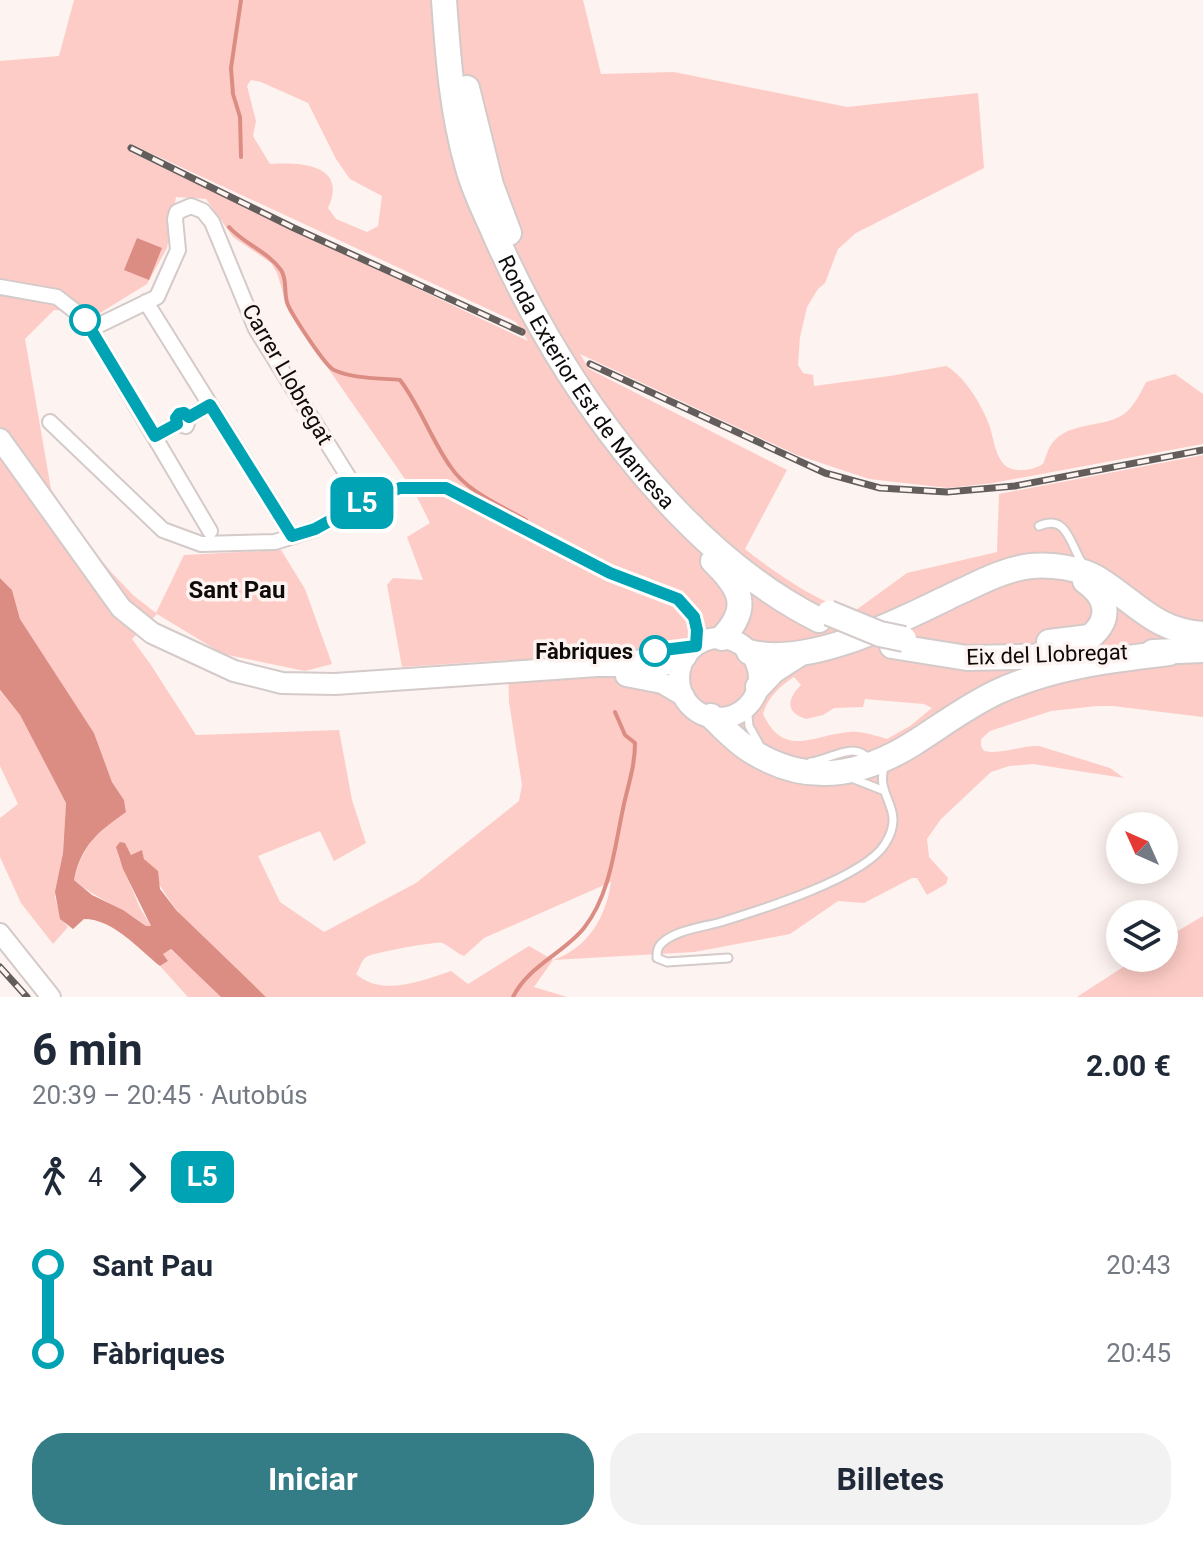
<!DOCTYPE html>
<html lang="es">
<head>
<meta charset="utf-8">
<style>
	:root { --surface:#fff; --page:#f2f2f3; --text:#1f2937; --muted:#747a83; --accent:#357d86 }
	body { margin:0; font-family:Roboto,sans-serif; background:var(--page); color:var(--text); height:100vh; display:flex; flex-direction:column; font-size:30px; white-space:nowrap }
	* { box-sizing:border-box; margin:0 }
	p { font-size:26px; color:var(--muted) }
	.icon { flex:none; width:44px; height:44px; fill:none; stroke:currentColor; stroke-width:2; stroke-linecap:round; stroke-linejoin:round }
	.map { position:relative; height:997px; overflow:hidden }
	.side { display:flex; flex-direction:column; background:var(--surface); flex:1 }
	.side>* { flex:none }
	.badge { padding:0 16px; border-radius:12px; font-size:28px; line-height:52px }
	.needle { width:52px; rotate:315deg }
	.fabs { position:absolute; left:1106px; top:812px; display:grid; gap:16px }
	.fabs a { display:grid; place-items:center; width:72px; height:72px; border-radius:50%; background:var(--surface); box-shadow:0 4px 20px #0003; font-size:40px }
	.map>.badge { position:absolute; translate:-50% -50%; box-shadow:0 0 0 4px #fff }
	.legs { display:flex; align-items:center; gap:12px; height:88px; padding:0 32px; font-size:26px }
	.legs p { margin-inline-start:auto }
	.summary { display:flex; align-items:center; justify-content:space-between; height:136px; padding:0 32px }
	h1 { font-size:44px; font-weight:700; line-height:60px }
	.cta { display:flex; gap:16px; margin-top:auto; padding:16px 32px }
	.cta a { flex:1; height:92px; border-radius:32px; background:var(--accent); color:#fff; font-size:32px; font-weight:700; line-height:92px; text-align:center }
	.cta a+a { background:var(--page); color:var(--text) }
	ul { padding:0 32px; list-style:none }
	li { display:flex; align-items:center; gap:28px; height:88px; font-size:30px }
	li i { display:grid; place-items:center; width:12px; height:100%; margin:0 10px; background:currentColor }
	li i::after { content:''; width:20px; height:20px; margin:-10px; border:6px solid; border-radius:50%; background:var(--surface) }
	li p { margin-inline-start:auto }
	li:first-child i { background:linear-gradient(#0000 50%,currentColor 0) }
	li:last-child i { background:linear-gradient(currentColor 50%,#0000 0) }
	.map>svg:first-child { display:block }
</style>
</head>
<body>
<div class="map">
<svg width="1203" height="997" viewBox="0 0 1203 997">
	<rect width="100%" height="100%" fill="#fdf3f1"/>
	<path fill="#fdccc6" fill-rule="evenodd" d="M74,0H583L601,74L674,72L847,107L978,93L984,168L856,233L838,249L825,283L818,289L807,307L800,337L798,365L803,373L813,375L814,386L890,376L946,366C965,376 983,407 990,427C993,437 995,453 1002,462C1010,474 1032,471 1043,464C1046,457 1048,447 1054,441C1070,423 1099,427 1119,417C1132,411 1140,394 1146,382L1175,374L1203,394V444L993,483L948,488L869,479L797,455L580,354L589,369L787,470L745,549C779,576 812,598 852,613L907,573L997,552L999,494L1203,455V717L1113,706H1097L1051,711L990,731L981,739V746L984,751C1002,755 1021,745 1039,746L1110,768L1124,778L1033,764L1009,766L991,772L941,819L927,839L929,857L948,878L946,884L927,895L917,878H912L864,903L838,901L790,934L694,952L553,960L534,987L567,997H266C228,961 180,925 156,878C150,868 144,862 142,851L131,856L126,848L118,855L140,908L151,926H146C124,908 96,899 74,880C82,845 98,832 126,811L124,800L112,782L94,733L20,619L12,590L0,578V61L59,56ZM251,80L261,82L308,103L336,159L350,179L382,196L378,226L367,232L336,219L328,208C348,165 302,162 270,164L253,136L256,121L247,86ZM131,144L516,322L528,341L130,152ZM176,197L206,199L233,237L271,263L277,273L289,312L416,495L430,523L407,537L423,580L393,578L387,585L402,667L508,660L509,702L522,785L519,801L416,883L324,932L280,902L258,856L320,831L334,861L366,843L352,800L339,730L196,735L151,665L132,639L157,614L223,654L305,671L332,664L305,589L281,550L184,555L156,613L134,596L112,573L83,539L51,489L25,339L54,310L100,313L147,284L167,248ZM794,677L801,685C788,698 784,712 806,719L823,715L834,708L863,707L865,699L924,704L932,708L910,726L887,739C875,736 863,731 850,732C814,734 785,760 763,714C767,698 780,686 794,677ZM611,882C606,917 588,948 553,960L529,946L468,984L451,971C421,981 382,997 356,974C360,968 361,961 366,957C372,953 436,941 442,943C450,946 456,953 464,956L484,938Z
		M0,691L20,715L66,803L63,853L55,897L61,919L68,927L53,944L21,903L0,857V818L18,804L0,766Z
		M1203,916V997H1077L1137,958H1164V939Z
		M170,949L217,991L221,997H188L160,966L168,961L162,954Z"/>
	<path fill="#db8d84" d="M137,238L162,248L149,280L124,270Z
		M0,578L12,590L20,619L94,733L112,782L124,800L126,812C98,832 81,845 74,880L92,895L123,910L146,926H151L123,869L116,847L120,842L125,843L131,855L142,850L144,859L158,871L160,889L177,911L266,997H221L171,949L163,954L168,961L160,966C138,949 114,919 84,919L73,929L60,919L55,892L63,853L66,803L20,715L0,690Z"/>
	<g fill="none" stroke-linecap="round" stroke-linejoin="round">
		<path stroke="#db8d84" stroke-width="4" d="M241,157L240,117L233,94L231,68L241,0
			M229,227C244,244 267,251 281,270C288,280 283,295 288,305C293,316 325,366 334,370C353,379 380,378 400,380C420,406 431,439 450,466C467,492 500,505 526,520
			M513,997C528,966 564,953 584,928C611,894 615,844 624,804C629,782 635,765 635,743L625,735L615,712"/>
		<g stroke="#d4cac9" stroke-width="11">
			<path id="service" d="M1039,526C1068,513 1070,546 1083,564
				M613,657L692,648
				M747,705L749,726L759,744
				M811,762C832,759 853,741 869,759
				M854,779L882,790
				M728,958L667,962L657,958C657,952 657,947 663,942C677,930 703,927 721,922C760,910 864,878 885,844C908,807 873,798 885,764"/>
		</g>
		<g stroke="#d4cac9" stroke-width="18">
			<path id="minor" d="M0,287L57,297L85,319L210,531
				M146,302L292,536
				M91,329L157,297L178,250L175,219L177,212L191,206L203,211L212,222L256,329L364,502
				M50,422L163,530L201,544L275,542L315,529L364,502L400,488H446L610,573L678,599L694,617L697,630L696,646
				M155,436L177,424L186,426L189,417L210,405"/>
		</g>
		<g stroke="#d4cac9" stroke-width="22">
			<path id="tertiary" d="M0,933L51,997"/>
		</g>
		<g stroke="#d4cac9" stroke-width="24">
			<path id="secondary" d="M0,439L121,608L152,633L234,671L282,683L335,684L597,666H651L668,664L686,657
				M679 678a40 40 0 1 1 80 0a40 40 0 1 1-80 0Z
				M626,676L662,683L684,696"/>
		</g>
		<g stroke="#d4cac9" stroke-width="28">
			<g id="trunk">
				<path id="s1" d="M444,0C448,57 452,113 468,168C474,190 484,210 493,230C556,375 674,547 819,620"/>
				<path d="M467,88L491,185L509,233"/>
				<path d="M713,561C740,587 752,607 722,638"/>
				<path d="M1049,642L1090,637C1112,619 1108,597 1085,581"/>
				<path d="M892,646L967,658L1073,656"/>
				<path d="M749,652C811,668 901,620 957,593C981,582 1005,569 1031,566C1051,564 1080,568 1097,578C1135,601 1154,631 1203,634"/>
				<path d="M1153,652L1203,650"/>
				<path d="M758,687L773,671L798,655"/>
				<path d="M711,716C725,729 737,743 753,752C808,786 862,776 914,743C941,726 967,706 997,692C1052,667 1109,660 1169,653"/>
			</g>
		</g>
		<use href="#service" stroke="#fff" stroke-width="7"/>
		<use href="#minor" stroke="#fff" stroke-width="14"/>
		<use href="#tertiary" stroke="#fff" stroke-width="18"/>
		<use href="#secondary" stroke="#fff" stroke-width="20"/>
		<use href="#trunk" stroke="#fff" stroke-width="24"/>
		<g stroke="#635e5c" stroke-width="7">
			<path id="rail" d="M131,148L294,228L522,332
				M590,364L825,473L880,488L947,492L1015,486L1203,450
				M0,967L27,997"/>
		</g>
		<use href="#rail" stroke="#fdf3f1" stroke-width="4" stroke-dasharray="12" stroke-linecap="butt"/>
		<g stroke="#d4cac9" stroke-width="28" stroke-linecap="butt">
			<path id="trunk-bridge" d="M829,613L880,634L904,639"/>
		</g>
		<use href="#trunk-bridge" stroke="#fff" stroke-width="24"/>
	</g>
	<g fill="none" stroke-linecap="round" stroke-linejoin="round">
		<g stroke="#fff" stroke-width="18">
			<path id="line-1" d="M85,320L155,436L177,424L176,418L179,414L184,413L189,417L210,405L292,536L315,529L364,502L400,488H446L610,573L678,599L694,617L697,630L696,646L655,651"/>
		</g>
		<use href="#line-1" stroke="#00a3b4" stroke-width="12"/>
	</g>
	<g fill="#fff" stroke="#00a3b4" stroke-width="4">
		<circle cx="85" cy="320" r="14"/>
		<circle cx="655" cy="651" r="14"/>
	</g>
	<g text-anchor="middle" stroke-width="7" stroke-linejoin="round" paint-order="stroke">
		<g font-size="22" fill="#0e0b0a" stroke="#fdf3f1">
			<text transform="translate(288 374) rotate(60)" y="8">Carrer Llobregat</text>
			<text dy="8" stroke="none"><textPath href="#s1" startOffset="416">Ronda Exterior Est de Manresa</textPath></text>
			<text transform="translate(1047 654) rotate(-2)" y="8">Eix del Llobregat</text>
		</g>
		<g font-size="22" font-weight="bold" fill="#0e0b0a" stroke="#fdf3f1" text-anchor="end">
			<text x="633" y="659">Fàbriques</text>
		</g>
		<g font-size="24" font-weight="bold" fill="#0e0b0a" stroke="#fdf3f1">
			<text x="237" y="598">Sant Pau</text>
		</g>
	</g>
</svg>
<div class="fabs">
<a><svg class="needle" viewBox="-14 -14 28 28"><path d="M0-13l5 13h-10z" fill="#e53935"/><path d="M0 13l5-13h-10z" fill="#747a83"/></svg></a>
<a><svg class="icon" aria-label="layers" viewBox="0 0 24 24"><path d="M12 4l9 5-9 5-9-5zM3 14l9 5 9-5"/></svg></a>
</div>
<b class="badge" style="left:362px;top:503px;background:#00a3b4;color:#fff">L5</b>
</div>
<section class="side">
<div class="summary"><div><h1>6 min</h1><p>20:39 – 20:45 · Autobús</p></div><b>2.00 €</b></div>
<div class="legs"><svg class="icon" aria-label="walk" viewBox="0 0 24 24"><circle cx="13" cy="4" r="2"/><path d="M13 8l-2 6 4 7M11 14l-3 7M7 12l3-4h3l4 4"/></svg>4<svg class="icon" aria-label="forward" viewBox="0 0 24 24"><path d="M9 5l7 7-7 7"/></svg><b class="badge" style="background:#00a3b4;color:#fff">L5</b></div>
<ul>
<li><i style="color:#00a3b4"></i><b>Sant Pau</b><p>20:43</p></li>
<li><i style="color:#00a3b4"></i><b>Fàbriques</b><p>20:45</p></li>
</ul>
<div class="cta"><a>Iniciar</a><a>Billetes</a></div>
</section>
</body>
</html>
